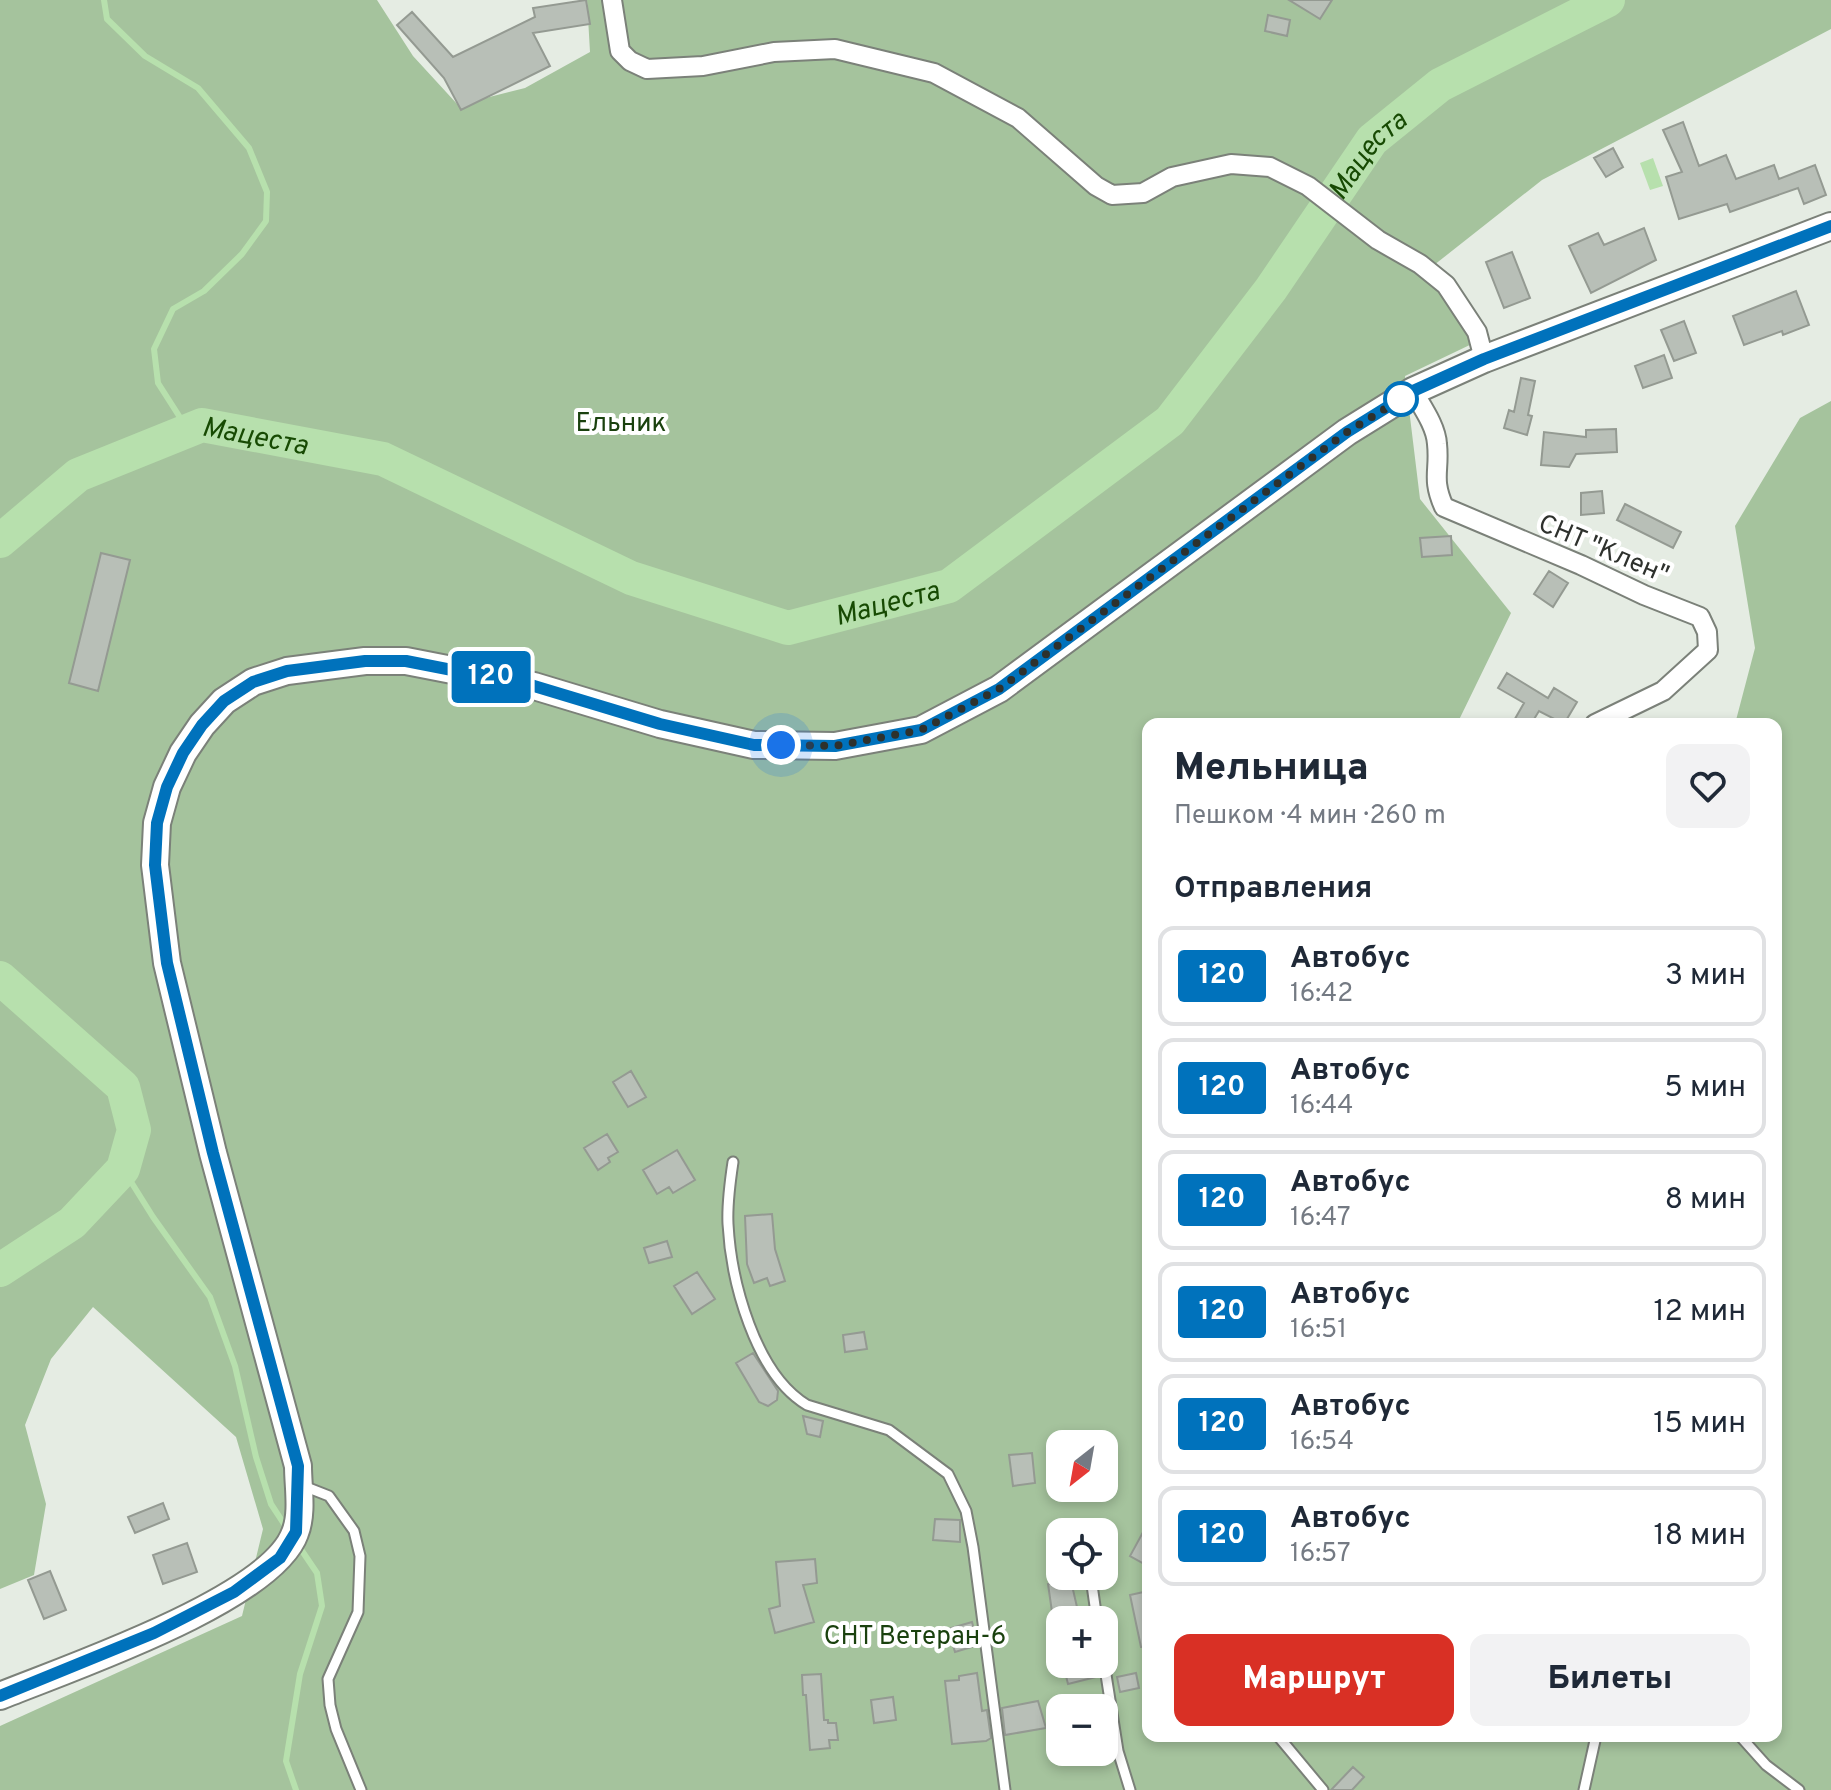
<!DOCTYPE html>
<html lang="ru">
<head>
<meta charset="utf-8">
<style>
	:root { --surface:#fff; --page:#f2f2f3; --text:#1f2937; --muted:#747a83; --line:#e0e1e3; --accent:#d93025 }
	body { margin:0; font-family:Overpass,sans-serif; background:var(--page); color:var(--text); height:100vh; display:flex; flex-direction:column; font-size:30px; white-space:nowrap }
	* { box-sizing:border-box; margin:0 }
	p { font-size:26px; color:var(--muted) }
	.icon { flex:none; width:44px; height:44px; fill:none; stroke:currentColor; stroke-width:2; stroke-linecap:round; stroke-linejoin:round }
	.map { position:relative; flex:1; overflow:hidden }
	.details { position:absolute; left:1142px; top:718px; width:640px; height:1024px; display:flex; flex-direction:column; background:var(--surface); border-radius:16px; box-shadow:0 4px 12px #0003 }
	.details>* { flex:none }
	.badge { padding:0 16px; border-radius:6px; font-size:28px; line-height:52px }
	.needle { width:52px; rotate:211deg }
	.controls { position:absolute; left:1046px; top:1430px; display:grid; gap:16px }
	.controls a { display:grid; place-items:center; width:72px; height:72px; border-radius:16px; background:var(--surface); box-shadow:0 4px 12px #0003; font-size:40px }
	.you { position:absolute; width:40px; height:40px; margin:-20px; border:6px solid #fff; border-radius:50%; background:#1a73e8; box-shadow:0 0 0 12px #1a73e833 }
	.map>.badge { position:absolute; translate:-50% -50%; box-shadow:0 0 0 4px #fff }
	h2 { padding:0 32px; font-size:30px; line-height:72px }
	.round { display:grid; place-items:center; flex:none; width:84px; height:84px; border-radius:16px; background:var(--page) }
	.head { display:flex; align-items:center; justify-content:space-between; height:136px; padding:0 32px }
	h1 { font-size:38px; font-weight:800; line-height:60px }
	.button { display:flex; gap:16px; margin-top:auto; padding:16px 32px }
	.button a { flex:1; height:92px; border-radius:16px; background:var(--accent); color:#fff; font-size:32px; font-weight:800; line-height:92px; text-align:center }
	.button a+a { background:var(--page); color:var(--text) }
	ul { padding:0; list-style:none }
	li { display:flex; align-items:center; gap:24px; height:100px; margin:0 16px 12px; padding:0 16px; border:4px solid var(--line); border-radius:16px }
	li div { flex:1 }
	li b { display:block; font-size:30px }
	li em { font-style:normal }
	li .badge { min-width:88px; font-weight:700; text-align:center }
	.map>svg:first-child { display:block }
</style>
</head>
<body>
<div class="map">
<svg width="1831" height="1790" viewBox="0 0 1831 1790">
	<rect width="100%" height="100%" fill="#e5ece3"/>
	<path fill="#a5c39d" fill-rule="evenodd" d="M0,0H377L413,56L458,105L525,88L590,52L587,0H1831V29L1542,180L1429,269L1476,342L1405,376L1420,499L1511,613L1457,724H1148V1736H1776V724H1735L1755,648L1735,526L1800,418L1831,401V1790H0V1726L242,1616L263,1529L236,1437L93,1307L51,1359L25,1425L46,1504L34,1575L0,1589ZM1060,1444H1104V1488H1060ZM1060,1532H1104V1576H1060ZM1060,1620H1104V1664H1060ZM1060,1708H1104V1752H1060Z"/>
	<path fill="#b7e0ad" d="M1653,158L1663,186L1650,190L1640,163Z"/>
	<g fill="none" stroke-linecap="round" stroke-linejoin="round">
		<path stroke="#b7e0ad" stroke-width="6" d="M104,0L107,19L145,56L198,88L249,148L267,192L266,221L242,254L204,291L173,309L154,349L158,383L181,419L202,425
			M123,1169L153,1217L210,1297L235,1366L256,1457L271,1504L288,1530
			M296,1790L286,1761L300,1674L322,1606L317,1573L296,1542"/>
		<g stroke="#b7e0ad" stroke-width="34">
			<path id="s1" d="M0,541L78,475L202,425L383,459L631,578L788,628L949,586L1170,421L1271,289L1372,140L1440,85L1608,0"/>
			<path d="M0,978L123,1087L134,1130L123,1169L72,1223L0,1270"/>
		</g>
	</g>
	<path fill="#b8bfb7" stroke="#949a92" stroke-width="2" d="M586,0L590,24L533,33L550,66L461,110L444,78L397,25L412,12L453,57L535,17L533,8Z
		M1289,0H1332L1320,19Z
		M1268,15L1290,20L1287,36L1265,31Z
		M1683,122L1699,166L1726,155L1736,179L1774,165L1779,179L1815,165L1826,195L1804,204L1798,188L1730,212L1727,204L1679,219L1666,177L1682,172L1663,130Z
		M1613,148L1623,167L1606,177L1594,158Z
		M1644,228L1656,260L1591,293L1569,246L1598,233L1604,245Z
		M1512,252L1530,298L1504,308L1486,262Z
		M1796,291L1809,325L1783,335L1782,331L1744,345L1733,316Z
		M1684,321L1696,353L1674,361L1661,330Z
		M1664,355L1672,378L1643,388L1635,366Z
		M1521,378L1535,381L1528,415L1532,416L1527,435L1504,428L1509,410L1514,412Z
		M1616,429L1617,452L1576,454L1569,467L1541,465L1544,432L1586,437V430Z
		M1602,491L1604,513L1581,515V493Z
		M1625,504L1681,532L1673,548L1617,520Z
		M1451,536L1452,555L1422,557L1420,538Z
		M101,553L130,560L98,691L69,683Z
		M1549,571L1568,583L1553,607L1534,594Z
		M1507,673L1548,698L1554,688L1577,702L1564,724L1539,711L1531,724H1512L1524,703L1498,688Z
		M631,1071L646,1097L628,1107L613,1082Z
		M607,1134L618,1152L608,1158L610,1162L598,1170L584,1148Z
		M677,1150L695,1180L673,1193L669,1187L657,1194L643,1170Z
		M772,1214L775,1249L785,1281L770,1286L767,1278L754,1283L747,1264L745,1216Z
		M667,1241L672,1257L649,1263L644,1248Z
		M697,1272L715,1299L692,1314L674,1286Z
		M864,1332L867,1349L845,1352L843,1335Z
		M753,1353L778,1391L777,1400L768,1406L759,1402L736,1363Z
		M803,1416L823,1421L820,1437L807,1434Z
		M1032,1453L1035,1483L1013,1486L1009,1455Z
		M163,1503L169,1519L135,1533L128,1517Z
		M935,1519L960,1520V1542L933,1540Z
		M1148,1523V1566L1130,1556Z
		M187,1543L197,1572L163,1584L153,1555Z
		M815,1559L817,1583L803,1585L814,1622L775,1633L769,1609L780,1606L776,1562Z
		M50,1571L66,1610L44,1619L28,1580Z
		M1071,1581L1077,1607L1052,1612L1048,1584Z
		M1148,1591V1647H1141L1130,1595Z
		M972,1622L978,1645L955,1652L948,1629Z
		M1063,1664H1093L1096,1677L1068,1684Z
		M977,1673L982,1711L987,1710L991,1738L986,1741L952,1744L945,1681L959,1680V1676Z
		M1136,1673L1139,1688L1120,1692L1117,1677Z
		M821,1674L824,1720H828V1723H836L838,1740H829L830,1748L810,1750L806,1695H803L802,1675Z
		M893,1697L896,1720L874,1723L871,1700Z
		M1038,1701L1046,1728L1005,1735L1002,1708Z
		M1353,1767L1364,1777L1352,1790H1331Z"/>
	<g fill="none" stroke-linecap="round" stroke-linejoin="round">
		<g stroke="#7b8179" stroke-width="13">
			<path id="lane" d="M733,1162C730,1182 727,1204 728,1224C731,1281 755,1374 807,1405L889,1430L948,1474L966,1511L973,1547L1005,1790
				M301,1485L329,1496L354,1531L360,1556L358,1612L328,1679L330,1705L336,1729L361,1790
				M1091,1578L1097,1620
				M1104,1662L1118,1751L1130,1790
				M1278,1736L1323,1790
				M1740,1736L1766,1765L1799,1790
				M1584,1790L1596,1736"/>
		</g>
		<g stroke="#7b8179" stroke-width="22">
			<path id="street" d="M612,0L620,51L630,61L647,69L703,66L774,52L835,49L934,73L1018,118L1096,186L1112,195L1143,193L1172,177L1231,164L1270,167L1308,186L1378,240L1420,264L1446,285L1477,332L1484,359
				M1413,391C1422,407 1436,426 1437,444C1440,471 1431,478 1444,507L1581,565L1644,595L1700,617L1707,632L1708,650L1663,691L1595,724"/>
		</g>
		<g stroke="#7b8179" stroke-width="30">
			<path id="secondary" d="M0,1696C66,1669 271,1600 295,1533C303,1513 298,1487 298,1466L213,1153L167,963L155,865L157,823L167,787L183,753L202,725L224,701L253,682L287,671L365,661H406L534,686L660,724L754,745L835,746L921,730L999,689L1347,432L1413,391L1484,359L1831,226"/>
		</g>
		<use href="#lane" stroke="#fff" stroke-width="9"/>
		<use href="#street" stroke="#fff" stroke-width="18"/>
		<use href="#secondary" stroke="#fff" stroke-width="26"/>
	</g>
	<g fill="none" stroke-linecap="round" stroke-linejoin="round">
		<g stroke="#fff" stroke-width="18">
			<path id="line" d="M0,1696L154,1633L234,1592L280,1558L296,1532L298,1466L213,1153L167,963L155,865L157,823L167,787L183,753L202,725L224,701L253,682L287,671L365,661H406L534,686L660,724L754,745L835,746L921,730L999,689L1347,432L1413,391L1484,359L1831,226"/>
		</g>
		<use href="#line" stroke="#0072bc" stroke-width="12"/>
		<path stroke="#2e312d" stroke-width="8" stroke-dasharray="0 14.4" d="M781,745L835,746L921,730L999,689L1347,432L1401,399"/>
	</g>
	<circle fill="#fff" stroke="#0072bc" stroke-width="4" cx="1401" cy="399" r="16"/>
	<g text-anchor="middle" stroke-width="8" stroke-linejoin="round" paint-order="stroke">
		<g font-size="26" fill="#1a410e" stroke="#fff">
			<text x="621" y="431">Ельник</text>
			<text x="915" y="1644">СНТ Ветеран-6</text>
		</g>
		<g font-size="26" fill="#2e312d" stroke="#fff">
			<text transform="translate(1604 548) rotate(23)" y="9">СНТ "Клен"</text>
		</g>
		<g font-size="28" font-style="italic" fill="#174a03" stroke="#fff">
			<text dy="10" stroke="none"><textPath href="#s1" startOffset="1634">Мацеста</textPath></text>
			<text dy="10" stroke="none"><textPath href="#s1" startOffset="290">Мацеста</textPath></text>
			<text dy="10" stroke="none"><textPath href="#s1" startOffset="962">Мацеста</textPath></text>
		</g>
	</g>
</svg>
<div class="controls">
<a><svg class="needle" viewBox="-14 -14 28 28"><path d="M0-13l5 13h-10z" fill="#e53935"/><path d="M0 13l5-13h-10z" fill="#747a83"/></svg></a>
<a><svg class="icon" aria-label="locate" viewBox="0 0 24 24"><circle cx="12" cy="12" r="6"/><path d="M12 2v4M12 18v4M2 12h4M18 12h4"/></svg></a>
<a>+</a>
<a>−</a>
</div>
<div class="you" style="left:781px;top:745px"></div>
<b class="badge" style="left:491px;top:677px;background:#0072bc;color:#fff">120</b>
<section class="details">
<div class="head"><div><h1>Мельница</h1><p>Пешком · 4 мин · 260 m</p></div><a class="round"><svg class="icon" aria-label="heart" viewBox="0 0 24 24"><path d="M12 20l-8-8c-3-5 5-10 8-4 3-6 11-1 8 4z"/></svg></a></div>
<h2>Отправления</h2>
<ul>
<li><span class="badge" style="background:#0072bc;color:#fff">120</span><div><b>Автобус</b><p>16:42</p></div><em>3 мин</em></li>
<li><span class="badge" style="background:#0072bc;color:#fff">120</span><div><b>Автобус</b><p>16:44</p></div><em>5 мин</em></li>
<li><span class="badge" style="background:#0072bc;color:#fff">120</span><div><b>Автобус</b><p>16:47</p></div><em>8 мин</em></li>
<li><span class="badge" style="background:#0072bc;color:#fff">120</span><div><b>Автобус</b><p>16:51</p></div><em>12 мин</em></li>
<li><span class="badge" style="background:#0072bc;color:#fff">120</span><div><b>Автобус</b><p>16:54</p></div><em>15 мин</em></li>
<li><span class="badge" style="background:#0072bc;color:#fff">120</span><div><b>Автобус</b><p>16:57</p></div><em>18 мин</em></li>
</ul>
<div class="button"><a>Маршрут</a><a>Билеты</a></div>
</section>
</div>
</body>
</html>
